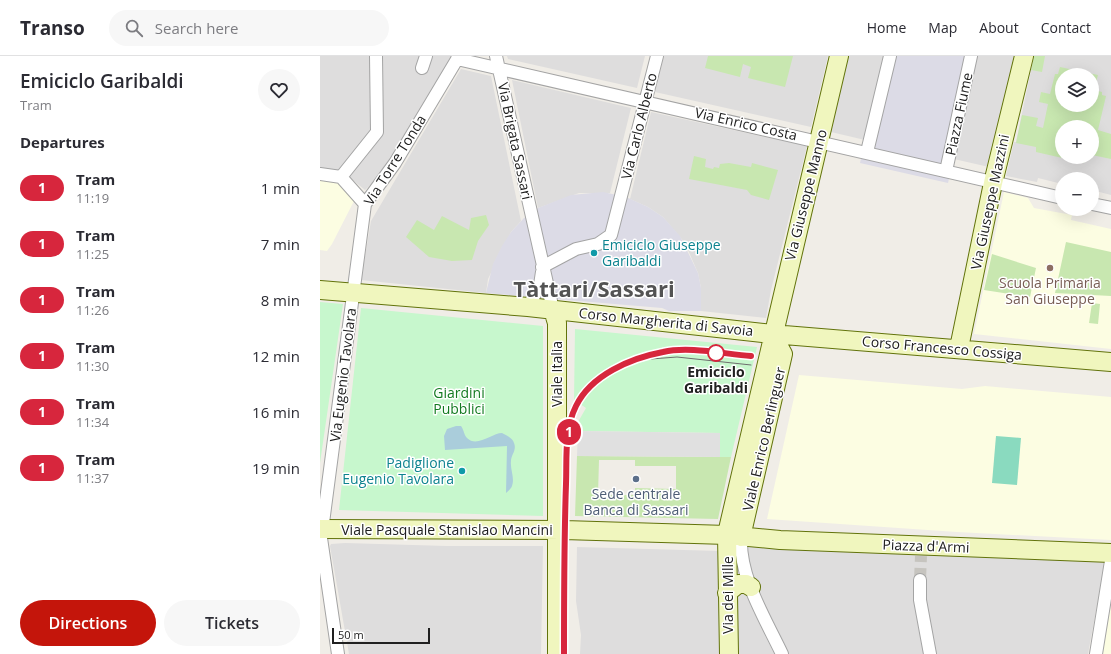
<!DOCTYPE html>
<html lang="en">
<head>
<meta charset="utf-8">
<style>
	:root { --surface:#fff; --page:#f7f7f7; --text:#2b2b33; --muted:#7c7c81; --line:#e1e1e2; --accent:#c4150b }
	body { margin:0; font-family:"Open Sans",sans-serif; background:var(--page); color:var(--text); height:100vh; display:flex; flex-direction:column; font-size:15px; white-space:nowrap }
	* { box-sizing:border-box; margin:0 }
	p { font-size:13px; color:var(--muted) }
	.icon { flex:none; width:22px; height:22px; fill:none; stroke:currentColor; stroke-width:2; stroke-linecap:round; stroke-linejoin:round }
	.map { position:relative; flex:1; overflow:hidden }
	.details { display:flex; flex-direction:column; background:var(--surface); width:320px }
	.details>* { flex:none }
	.badge { padding:0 8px; border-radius:13px; font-size:14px; line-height:26px }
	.tools { position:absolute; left:735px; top:12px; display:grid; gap:8px }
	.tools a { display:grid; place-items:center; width:44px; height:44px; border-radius:50%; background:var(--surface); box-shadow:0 4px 16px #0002; font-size:20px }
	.scale { position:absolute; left:12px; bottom:10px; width:98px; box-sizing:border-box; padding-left:4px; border:2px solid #202020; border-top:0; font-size:11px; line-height:14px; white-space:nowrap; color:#202020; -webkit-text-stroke:3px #fff; paint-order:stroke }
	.map>.badge { position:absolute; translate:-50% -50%; box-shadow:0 0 0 2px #fff }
	h2 { padding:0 20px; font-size:15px; line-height:36px }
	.round { display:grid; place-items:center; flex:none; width:42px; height:42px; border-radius:21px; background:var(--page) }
	.overview { display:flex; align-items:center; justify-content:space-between; height:68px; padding:0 20px }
	h1 { font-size:19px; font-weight:600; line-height:30px }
	.button { display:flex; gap:8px; margin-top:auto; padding:8px 20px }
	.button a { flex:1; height:46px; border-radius:24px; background:var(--accent); color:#fff; font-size:16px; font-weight:600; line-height:46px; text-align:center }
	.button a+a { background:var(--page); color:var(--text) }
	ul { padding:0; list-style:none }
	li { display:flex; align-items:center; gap:12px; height:56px; padding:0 20px }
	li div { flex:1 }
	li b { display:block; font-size:15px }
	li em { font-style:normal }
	li .badge { min-width:44px; font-weight:700; text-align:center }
	header { display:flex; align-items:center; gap:24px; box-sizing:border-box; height:56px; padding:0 20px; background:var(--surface); border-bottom:1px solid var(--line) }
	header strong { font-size:19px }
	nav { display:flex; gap:22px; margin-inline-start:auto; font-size:14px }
	.search { width:280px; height:36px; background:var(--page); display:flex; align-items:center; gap:10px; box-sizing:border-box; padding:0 14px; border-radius:22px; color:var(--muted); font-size:15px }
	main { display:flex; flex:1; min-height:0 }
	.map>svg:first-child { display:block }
</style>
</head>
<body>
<header>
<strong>Transo</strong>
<div class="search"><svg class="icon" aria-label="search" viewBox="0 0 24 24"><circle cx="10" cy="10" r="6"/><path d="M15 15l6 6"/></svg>Search here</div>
<nav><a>Home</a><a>Map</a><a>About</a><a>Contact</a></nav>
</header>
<main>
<section class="details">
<div class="overview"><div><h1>Emiciclo Garibaldi</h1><p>Tram</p></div><a class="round"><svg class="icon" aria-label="heart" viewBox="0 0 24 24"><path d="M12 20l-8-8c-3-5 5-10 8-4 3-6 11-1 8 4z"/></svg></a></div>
<h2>Departures</h2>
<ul>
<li><span class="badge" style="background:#d7263d;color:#fff">1</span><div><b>Tram</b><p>11:19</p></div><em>1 min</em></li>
<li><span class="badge" style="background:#d7263d;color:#fff">1</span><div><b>Tram</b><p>11:25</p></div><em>7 min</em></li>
<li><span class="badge" style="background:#d7263d;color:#fff">1</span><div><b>Tram</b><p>11:26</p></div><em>8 min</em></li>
<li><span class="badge" style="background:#d7263d;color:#fff">1</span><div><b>Tram</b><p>11:30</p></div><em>12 min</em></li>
<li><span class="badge" style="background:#d7263d;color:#fff">1</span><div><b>Tram</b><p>11:34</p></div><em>16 min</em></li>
<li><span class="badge" style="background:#d7263d;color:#fff">1</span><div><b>Tram</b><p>11:37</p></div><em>19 min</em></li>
</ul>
<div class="button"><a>Directions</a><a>Tickets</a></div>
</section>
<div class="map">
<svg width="791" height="598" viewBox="0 0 791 598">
	<rect width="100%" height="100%" fill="#f0ede7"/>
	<path fill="#dedddd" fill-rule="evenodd" d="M0,0H137L70,110L45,134L28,120L0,118Z
		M187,0H325L317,32L188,3Z
		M344,0H508L491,71L335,36Z
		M528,0H565L545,84L511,76Z
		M657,0H694L669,111L634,103Z
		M714,0H791V139L772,134V123H742V128L718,122L717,126L686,120L694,86H696ZM742,19H772V49H742ZM742,71H772V101H742Z
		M141,13L171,20L201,165L191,176L168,223L166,237L41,224L51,165Z
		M192,24L311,52L290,137H259L218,152Z
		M331,56L487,90L451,234L446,262L381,255V232L378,217L365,187L343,161L328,151L310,143Z
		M25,487L127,490H223L221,598H29L10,490L11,488Z
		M428,489L786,501L768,598H417L415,535Z
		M257,491L400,495V598H260L261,579L256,545Z"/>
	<path fill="#fcfde2" d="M0,122L21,126L35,143L12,188L7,195L0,194Z
		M684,136L708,142L714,152L752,159L751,164L791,173V293L654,278Z
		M479,319L642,333L665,330L791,341V484L637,476L447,463Z
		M791,548V598H782Z"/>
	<path fill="#c8e7b0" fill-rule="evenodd" d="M388,0H473L465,31L428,22L431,11L423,8L420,21L385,12Z
		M714,0H725L722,16L711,14Z
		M740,11L778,19L774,34L782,36V39L786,40L778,74L791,78V103L772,99V71H742V101H766L764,107L716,96V91L696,87L702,59L718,62L716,70L723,72L728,48L719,46L721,36L730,38L735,18H738ZM742,19H772V49H742Z
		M374,100L386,103L385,111L393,113L394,111L399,112L400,108L409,107L431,111L432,107L458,114L449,144L431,139L427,134L369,123Z
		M166,159L169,169L158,185L152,204L132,205L109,201L86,181L97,164L114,174L122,160L149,174L151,162Z
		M746,186L791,196V240L735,237Z
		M672,198L716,212L710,241L664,234Z
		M772,247L780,248L778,268L769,267Z
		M257,400L411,401L398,463L255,460ZM279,404H315V410H356V433L315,432V439H278Z"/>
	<path fill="#c7f7cd" d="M0,246L23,248L0,407Z
		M41,252L223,270V460L19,454Z
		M255,273L437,291L411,401H400V377L258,375V366L266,352L254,344Z"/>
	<path fill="#8adabf" d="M676,380L701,382L697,429L672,427Z"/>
	<path fill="#e0e0e0" d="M258,375L400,377V401L257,400Z"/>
	<path fill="#dcdbe6" d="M565,0H657L628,127L540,107Z
		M283,136L306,141L328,151L343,161L360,180L378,217L381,232V255H349L342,252L166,237L173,208L182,190L191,176L204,162L218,152L251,139Z"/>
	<path fill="#aacddb" d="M136,370H141C144,374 144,379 147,382C157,392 172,377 182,377C186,379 193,382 194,387C197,394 191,399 191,405C190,414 195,422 192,430C191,433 188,435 186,437L187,390L125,394L124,380L127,373Z"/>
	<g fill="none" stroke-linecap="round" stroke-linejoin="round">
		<path stroke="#c6c4bf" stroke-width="12" stroke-dasharray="12 6" stroke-linecap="butt" d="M600,524L601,500"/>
		<g stroke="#a4a4a4" stroke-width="14">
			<path id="street" d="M176,0L233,254
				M137,3L742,142
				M102,12L106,0
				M547,96L570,0
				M626,115L651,0
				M0,118L21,121L45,148
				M21,121L57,76L56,0
				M772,148L791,152
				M222,211L256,193L278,188L291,179L337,0
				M208,251L220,229L222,216
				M421,481C419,521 445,562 462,598
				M600,524V544L610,598
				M18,598L1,482L45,148L75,107L139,0
				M776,598L791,505"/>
		</g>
		<g stroke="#62730b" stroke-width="20">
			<path id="secondary" d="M0,234L208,251L452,278L791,306
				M233,254L237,267V598
				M639,292L673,127L704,0
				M0,473L244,474L407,479L460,484L791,497
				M421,481L463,298L452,278
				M407,537L418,528H426L431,531
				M409,598L407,479L409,469L519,0"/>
		</g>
		<use href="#street" stroke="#fff" stroke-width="12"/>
		<use href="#secondary" stroke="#f0f6be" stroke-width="18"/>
		<path stroke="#6e6e6e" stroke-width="1" d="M331,303L357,301L431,309
			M244,598V474L248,386L250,365L256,350L273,326L284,318L329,299L358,294L431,300"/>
	</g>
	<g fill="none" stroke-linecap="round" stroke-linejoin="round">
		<g stroke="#fff" stroke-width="9">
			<path id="line" d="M244,598C244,541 244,485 246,428C247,402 244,374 256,350C271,319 311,302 343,296C369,290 404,298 431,300"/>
		</g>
		<use href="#line" stroke="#d7263d" stroke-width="6"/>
	</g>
	<g fill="#0f9aa8" stroke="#fff" stroke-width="1.5">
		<circle cx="274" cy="197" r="4"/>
		<circle cx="142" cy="415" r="4"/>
	</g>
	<circle fill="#8d6e63" stroke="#fff" stroke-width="1.5" cx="730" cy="212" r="4"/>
	<circle fill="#fff" stroke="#d7263d" stroke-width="2" cx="396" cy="297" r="8"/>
	<circle fill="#5c6f8a" stroke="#fff" stroke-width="1.5" cx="316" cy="423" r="4"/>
	<g text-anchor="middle" stroke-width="3" stroke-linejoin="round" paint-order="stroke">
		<g font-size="14" fill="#202020" stroke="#fff">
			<text transform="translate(639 58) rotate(-78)" y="5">Piazza Fiume</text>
			<text transform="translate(426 68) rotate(13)" y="5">Via Enrico Costa</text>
			<text transform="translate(319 70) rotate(-76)" y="5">Via Carlo Alberto</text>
			<text transform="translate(195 85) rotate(78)" y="5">Via Brigata Sassari</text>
			<text transform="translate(75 104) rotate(-58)" y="5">Via Torre Tonda</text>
			<text transform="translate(486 139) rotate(-76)" y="5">Via Giuseppe Manno</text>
			<text transform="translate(670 146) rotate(-78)" y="5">Via Giuseppe Mazzini</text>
			<text transform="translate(346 266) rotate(6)" y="5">Corso Margherita di Savoia</text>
			<text transform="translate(622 292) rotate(5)" y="5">Corso Francesco Cossiga</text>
			<text transform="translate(237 318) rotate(-90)" y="5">Viale Italia</text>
			<text transform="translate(23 319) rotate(-83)" y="5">Via Eugenio Tavolara</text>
			<text transform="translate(444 383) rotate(-77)" y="5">Viale Enrico Berlinguer</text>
			<text x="127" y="479">Viale Pasquale Stanislao Mancini</text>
			<text transform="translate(606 490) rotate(2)" y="5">Piazza d'Armi</text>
			<text transform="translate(408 539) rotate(-90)" y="5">Via dei Mille</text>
		</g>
		<g font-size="14" fill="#0d838f" stroke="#fff" text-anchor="start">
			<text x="282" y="194">Emiciclo Giuseppe<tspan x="282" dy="16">Garibaldi</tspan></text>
			<text x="134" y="412" text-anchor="end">Padiglione<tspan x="134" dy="16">Eugenio Tavolara</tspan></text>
		</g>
		<g font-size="14" fill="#785e54" stroke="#fff">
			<text x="730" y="232">Scuola Primaria<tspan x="730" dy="16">San Giuseppe</tspan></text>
		</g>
		<g font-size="14" font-weight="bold" fill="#202020" stroke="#fff">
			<text x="396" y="321">Emiciclo<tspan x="396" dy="16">Garibaldi</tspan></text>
		</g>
		<g font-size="14" fill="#127a20" stroke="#fff">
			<text x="139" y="342">Giardini<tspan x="139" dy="16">Pubblici</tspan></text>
		</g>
		<g font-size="14" fill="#4e5e75" stroke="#fff">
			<text x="316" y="443">Sede centrale<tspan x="316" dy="16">Banca di Sassari</tspan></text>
		</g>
		<g font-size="22" font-weight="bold" fill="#535353" stroke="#fff">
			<text x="274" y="241">Tàttari/Sassari</text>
		</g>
	</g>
</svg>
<div class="tools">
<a><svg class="icon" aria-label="layers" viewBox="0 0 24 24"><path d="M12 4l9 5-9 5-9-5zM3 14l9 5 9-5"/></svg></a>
<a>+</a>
<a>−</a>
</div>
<div class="scale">50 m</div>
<b class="badge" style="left:249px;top:376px;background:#d7263d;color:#fff">1</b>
</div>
</main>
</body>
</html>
